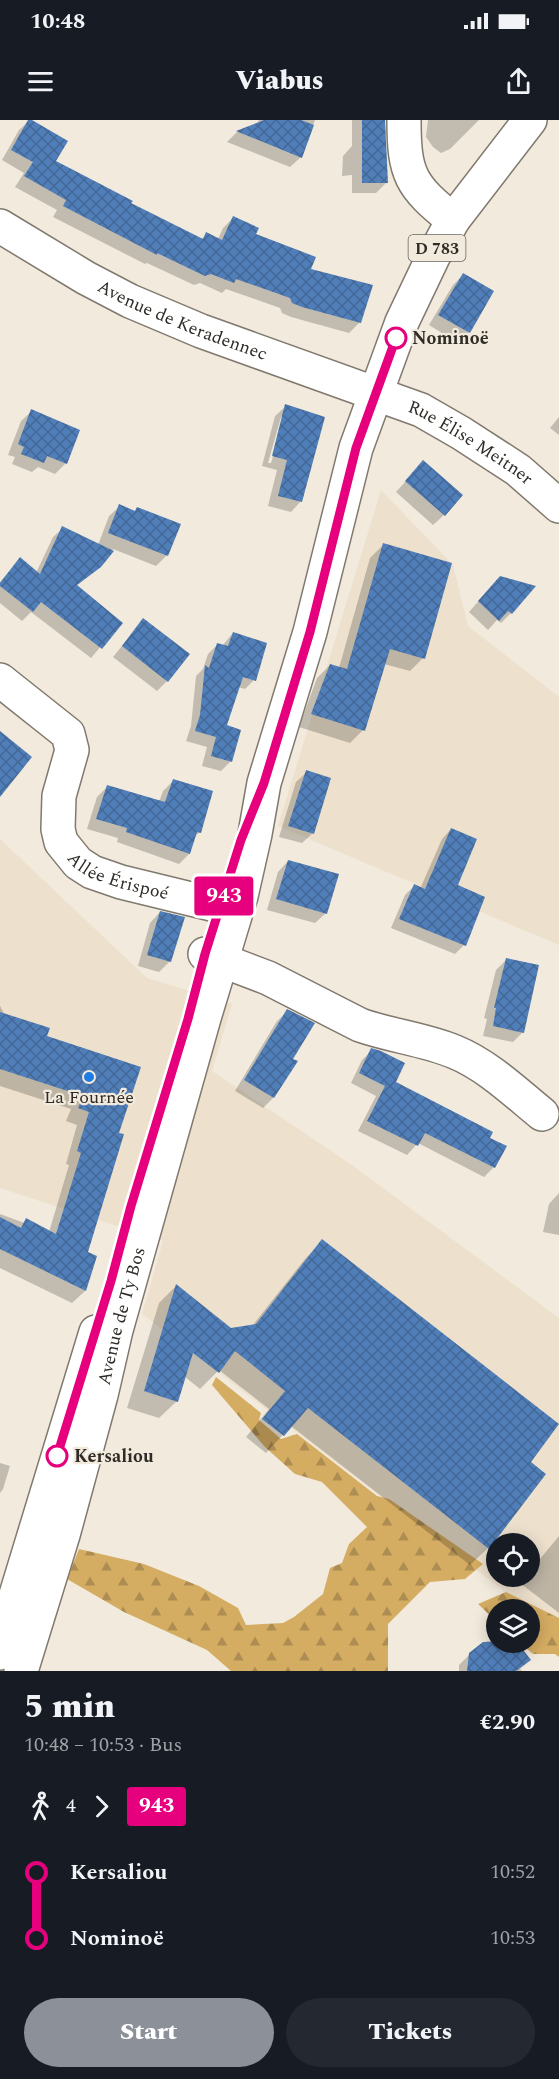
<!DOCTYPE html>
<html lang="en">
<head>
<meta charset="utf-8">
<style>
	:root { --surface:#171b24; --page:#242831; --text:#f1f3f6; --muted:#9ea1a6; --accent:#8c9099 }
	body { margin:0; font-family:Spectral,serif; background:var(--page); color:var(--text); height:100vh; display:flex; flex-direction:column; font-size:22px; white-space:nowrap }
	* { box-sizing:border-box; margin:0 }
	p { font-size:20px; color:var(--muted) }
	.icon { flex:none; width:33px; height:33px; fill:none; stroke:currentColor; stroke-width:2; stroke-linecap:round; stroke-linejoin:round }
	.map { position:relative; height:1551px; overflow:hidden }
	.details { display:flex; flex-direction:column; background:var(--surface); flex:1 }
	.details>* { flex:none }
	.badge { padding:0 12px; border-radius:4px; font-size:21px; line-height:39px }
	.fabs { position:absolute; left:486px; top:1413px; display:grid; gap:12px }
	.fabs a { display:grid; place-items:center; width:54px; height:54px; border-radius:50%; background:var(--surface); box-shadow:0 3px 15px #0003; font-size:30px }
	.map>.badge { position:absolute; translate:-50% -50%; box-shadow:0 0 0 3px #fff }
	.legs { display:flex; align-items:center; gap:9px; height:66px; padding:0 24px; font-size:20px }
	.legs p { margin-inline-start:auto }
	.summary { display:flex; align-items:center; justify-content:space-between; height:102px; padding:0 24px }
	h1 { font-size:33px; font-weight:800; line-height:45px }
	.button { display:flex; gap:12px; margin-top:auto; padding:12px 24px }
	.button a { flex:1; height:69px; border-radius:36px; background:var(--accent); color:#fff; font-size:24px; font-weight:800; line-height:69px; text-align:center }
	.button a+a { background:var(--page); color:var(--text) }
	ul { padding:0 24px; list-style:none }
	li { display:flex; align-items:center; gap:21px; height:66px; font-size:22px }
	li i { display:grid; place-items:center; width:9px; height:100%; margin:0 8px; background:currentColor }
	li i::after { content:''; width:15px; height:15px; margin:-8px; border:4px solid; border-radius:50%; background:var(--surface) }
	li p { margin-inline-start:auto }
	li:first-child i { background:linear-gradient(#0000 50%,currentColor 0) }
	li:last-child i { background:linear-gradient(currentColor 50%,#0000 0) }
	.status { display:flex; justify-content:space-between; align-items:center; height:42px; padding:0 30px; background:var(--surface); direction:ltr }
	.status svg { height:16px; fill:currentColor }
	header { display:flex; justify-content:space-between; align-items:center; height:78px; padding:0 24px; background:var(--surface); font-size:27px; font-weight:800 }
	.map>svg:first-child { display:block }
</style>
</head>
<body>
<div class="status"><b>10:48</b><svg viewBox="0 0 49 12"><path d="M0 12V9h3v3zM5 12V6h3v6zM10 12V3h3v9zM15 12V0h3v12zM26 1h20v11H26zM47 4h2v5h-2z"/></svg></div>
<header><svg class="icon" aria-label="menu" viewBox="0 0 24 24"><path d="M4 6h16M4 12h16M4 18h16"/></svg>Viabus<svg class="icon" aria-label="share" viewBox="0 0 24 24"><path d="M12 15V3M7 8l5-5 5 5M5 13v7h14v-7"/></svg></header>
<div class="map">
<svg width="559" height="1551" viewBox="0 0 559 1551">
	<defs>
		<pattern id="forest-firs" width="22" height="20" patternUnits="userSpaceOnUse" patternTransform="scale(1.5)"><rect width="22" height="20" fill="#d5ad62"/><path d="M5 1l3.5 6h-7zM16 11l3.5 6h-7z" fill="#ad8d51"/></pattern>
		<pattern id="building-cross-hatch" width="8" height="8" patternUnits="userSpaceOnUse" patternTransform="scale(1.5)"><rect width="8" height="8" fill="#507eb9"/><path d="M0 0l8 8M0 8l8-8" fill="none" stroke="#436796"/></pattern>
	</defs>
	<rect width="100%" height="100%" fill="#f2eadd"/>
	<path fill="#ede1cd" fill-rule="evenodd" d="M381,370L453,445L468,506L559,577V825L278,706Z
		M0,719L147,858L232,884L212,951L352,1045L559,1198V1513L142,1194L163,1121L0,1068ZM496,1424H530V1456H496Z"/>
	<path fill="url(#forest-firs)" d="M216,1257L261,1293L259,1300L281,1319L297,1314L377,1376L389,1379L483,1444L465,1459L430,1462L388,1504V1551H231L207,1530L124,1492L67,1459L79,1429L144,1444L199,1466L238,1488L246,1505L283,1503L294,1497L323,1474L330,1448L342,1443L349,1424L367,1407L322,1362L295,1354L265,1327L212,1265Z
		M506,1472L559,1498V1537L555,1534H533L520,1523L530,1522V1490H496V1501L478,1484Z"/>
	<path fill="#0003" fill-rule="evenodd" d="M30,0L54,41L129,84L201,120L206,114L218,119L223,108L233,98L254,115L309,150L360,202L349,213L291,197L282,193L280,188L226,169L222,173L200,163L194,165L147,143L145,144L53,97L57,90L15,67L24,53L2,40L19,10Z
		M259,0H315L301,37L290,47L227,22L237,12L257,4Z
		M352,0H384L386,63L376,73H352V55L342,56L343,36L352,26Z
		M428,0H479L450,29L441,33L433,27L426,17Z
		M463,155L492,172L469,212L458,223L429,205L453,165Z
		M286,286L301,381L291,392L268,386L277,350L262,346L275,296ZM281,297H284L271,343H268Z
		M32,291L66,343L55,354L38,347L32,352L12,344L15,337L8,335L21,301Z
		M559,297V315L550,308Z
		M413,353L444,395L433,405L396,372Z
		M120,386L134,392L137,388L167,435L156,446L113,429L100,446L76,466L121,503L91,538L31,492L22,501L0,483V462L20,439L36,453L53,417L63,408L98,425L109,396Z
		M383,425L423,538L410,551L384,544L363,610L350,623L299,607L317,558L330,545L339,548L370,438Z
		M490,468L511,493L501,503L497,500L488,510L469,492Z
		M143,500L167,561L157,571L113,537Z
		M233,513L254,560L245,569L238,567L225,606L239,611L230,642L221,651L202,646L207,627L186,621L191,606L196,556L203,549L208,534L218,524L222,526Z
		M307,652L313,713L302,723L279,717L296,662Z
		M173,661L200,712L193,718L189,734L179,744L117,722L118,718L87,709L97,677L107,667L159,682L163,671Z
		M451,709L456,766L464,825L455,834L391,808L405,775L414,766L420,769L442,719Z
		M288,741L326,793L315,803L267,790L278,752Z
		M160,792L170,841L159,852L138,846L150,803Z
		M506,840L523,912L513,922L483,916L487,899L484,898L496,850Z
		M0,886L5,895L45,917L117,1014L86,1132L95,1136L85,1171L72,1183L0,1148V1094L49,1112L69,1045L66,1044L77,1005L66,1001L71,989L0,966Z
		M288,891L291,940L273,978L263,988L235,971L277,901Z
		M372,930L394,963L494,1047L484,1057L418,1023L407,1035L358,1011L376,976L351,963L362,940Z
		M559,1073V1115L543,1112L549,1084Z
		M322,1121L528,1343L544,1355L488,1428L470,1445L291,1306L266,1333L246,1317L269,1289L219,1250L200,1269L184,1256L177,1281L159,1298L127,1288L159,1183L176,1166L231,1209L252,1206L305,1139Z
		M0,1343L10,1346L3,1369L0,1373Z
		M559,1416V1493L520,1463L525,1456H530V1451Z
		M496,1519V1522L529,1540L520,1549L522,1551H459V1545L470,1534L487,1521H493Z"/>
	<path fill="url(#building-cross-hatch)" d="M28,0H32L68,21L56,41L133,81L131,83L203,119L206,112L222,120L233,96L259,108L256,114L316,137L311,149L373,165L361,203L302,187L292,183L290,178L236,159L234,163L211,154L205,156L157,133V135L63,86L66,80L24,56L33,42L11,30Z
		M264,0H301L314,5L302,38L236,11Z
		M362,0H385L388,63H362Z
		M463,153L494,171L470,213L438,195Z
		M285,284L325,297L302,382L278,376L287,340L272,336Z
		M31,289L80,310L67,344L47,336L44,343L21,334L24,327L18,324Z
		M423,340L463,375L445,396L405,361Z
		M119,384L135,391L137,387L181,404L168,436L108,413Z
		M62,406L114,431L101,447L77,465L123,503L102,529L41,482L33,492L0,466V463L20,437L40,454Z
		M383,423L452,443L425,539L390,529L365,611L311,594L330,544L347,549Z
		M500,456L536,466L512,494L508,491L499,501L478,481Z
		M143,498L190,534L168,562L122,526Z
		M233,512L267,523L256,561L243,557L227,605L241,610L232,642L211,636L216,617L195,611L200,595L205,545L209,548L217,523L228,526Z
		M0,611L32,637L0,677Z
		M306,650L331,658L314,714L288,706Z
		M173,659L213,671L201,713L197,712L190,734L126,712L127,708L96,699L107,665L165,682Z
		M451,708L477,719L458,765L485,777L466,826L399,799L414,764L425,769Z
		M288,740L339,754L327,794L276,779Z
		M160,791L185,797L171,842L147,835Z
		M506,838L539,845L524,913L493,906L496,888H494Z
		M287,889L315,903L293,939L298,941L274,978L244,960Z
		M0,892L50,908L47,916L141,947L119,1013L124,1014L88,1132L97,1136L86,1171L0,1129V1097L21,1108L26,1098L56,1114L81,1033L77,1031L89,992L78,988L83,976L0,949Z
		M371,928L381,931L405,943L396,962L493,1012L490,1018L507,1026L495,1048L425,1013L418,1026L367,1001L385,966L359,953Z
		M322,1119L559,1304L531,1342L546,1354L489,1429L308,1288L284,1316L262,1299L285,1271L235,1231L219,1253L193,1233L178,1282L144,1271L176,1164L231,1208L256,1204Z
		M483,1522H517L531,1540L516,1551H467L469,1533Z"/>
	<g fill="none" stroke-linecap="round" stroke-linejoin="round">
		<g stroke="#80796e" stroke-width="36">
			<g id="minor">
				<path d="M404,0C404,54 410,66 453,100"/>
				<path id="s1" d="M0,106L86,158L130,181L201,211L421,290L461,313L518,350L559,386"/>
				<path id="s2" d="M0,560L68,614L72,630L59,676L58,709L61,722L78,743L92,752L121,762L236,790"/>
				<path d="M205,834L268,858L360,905C391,916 424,919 455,932C487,945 515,972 542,994"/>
			</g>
		</g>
		<g stroke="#80796e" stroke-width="36">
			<g id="major">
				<path d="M0,1533L15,1478L96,1212"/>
				<path id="s3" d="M21,1551L63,1415L101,1275L116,1210L204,898L241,776L255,714L264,663L310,512L356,328L402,202L433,137L453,100L530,0"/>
			</g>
		</g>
		<use href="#minor" stroke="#fff" stroke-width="33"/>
		<use href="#major" stroke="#fff" stroke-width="33"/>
	</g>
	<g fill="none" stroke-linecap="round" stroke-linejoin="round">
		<g stroke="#fff" stroke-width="14">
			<path id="line-1" d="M57,1336L111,1161L131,1086L188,899L205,834L241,720L264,663L310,512L356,328L396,218"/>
		</g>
		<use href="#line-1" stroke="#e6007e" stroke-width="9"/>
	</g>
	<g fill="#fff" stroke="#e6007e" stroke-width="3">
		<circle cx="396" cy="218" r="10"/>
		<circle cx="57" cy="1336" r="10"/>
	</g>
	<circle fill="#1e7ce5" stroke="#f2eadd" stroke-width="2" cx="89" cy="957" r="6"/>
	<g text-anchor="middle" stroke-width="4.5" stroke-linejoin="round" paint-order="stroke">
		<rect fill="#f2eadd" stroke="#6a655e" stroke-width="1.5" x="408.5" y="115" width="57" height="26" rx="4.5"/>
		<g font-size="16" font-weight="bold" fill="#2f2c27">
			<text x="437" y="134">D 783</text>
		</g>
		<g font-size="18" fill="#2f2c27" stroke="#f2eadd">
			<text dy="6" stroke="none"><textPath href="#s1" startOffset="206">Avenue de Keradennec</textPath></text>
			<text dy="6" stroke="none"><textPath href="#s1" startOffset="520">Rue Élise Meitner</textPath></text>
			<text dy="6" stroke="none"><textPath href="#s2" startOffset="267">Allée Érispoé</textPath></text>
			<text dy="6" stroke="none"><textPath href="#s3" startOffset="369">Avenue de Ty Bos</textPath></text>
		</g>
		<g font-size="18" font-weight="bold" fill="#2f2c27" stroke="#f2eadd" text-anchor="start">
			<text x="412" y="224">Nominoë</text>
			<text x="74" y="1342">Kersaliou</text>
		</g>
		<g font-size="18" fill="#2f2c27" stroke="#f2eadd">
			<text x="89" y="983">La Fournée</text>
		</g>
	</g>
</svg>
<div class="fabs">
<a><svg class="icon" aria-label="locate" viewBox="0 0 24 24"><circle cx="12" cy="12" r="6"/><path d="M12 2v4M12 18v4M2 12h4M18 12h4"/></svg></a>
<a><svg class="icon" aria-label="layers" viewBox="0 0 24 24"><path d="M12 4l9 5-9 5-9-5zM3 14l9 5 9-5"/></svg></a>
</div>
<b class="badge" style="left:224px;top:776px;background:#e6007e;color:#fff">943</b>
</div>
<section class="details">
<div class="summary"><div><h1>5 min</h1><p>10:48 – 10:53 · Bus</p></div><b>€2.90</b></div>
<div class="legs"><svg class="icon" aria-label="walk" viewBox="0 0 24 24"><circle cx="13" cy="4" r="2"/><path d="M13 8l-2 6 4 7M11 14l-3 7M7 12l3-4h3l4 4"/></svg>4<svg class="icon" aria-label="forward" viewBox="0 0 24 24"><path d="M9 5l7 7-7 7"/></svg><b class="badge" style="background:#e6007e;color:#fff">943</b></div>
<ul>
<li><i style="color:#e6007e"></i><b>Kersaliou</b><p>10:52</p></li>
<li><i style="color:#e6007e"></i><b>Nominoë</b><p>10:53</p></li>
</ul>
<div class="button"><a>Start</a><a>Tickets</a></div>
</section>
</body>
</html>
